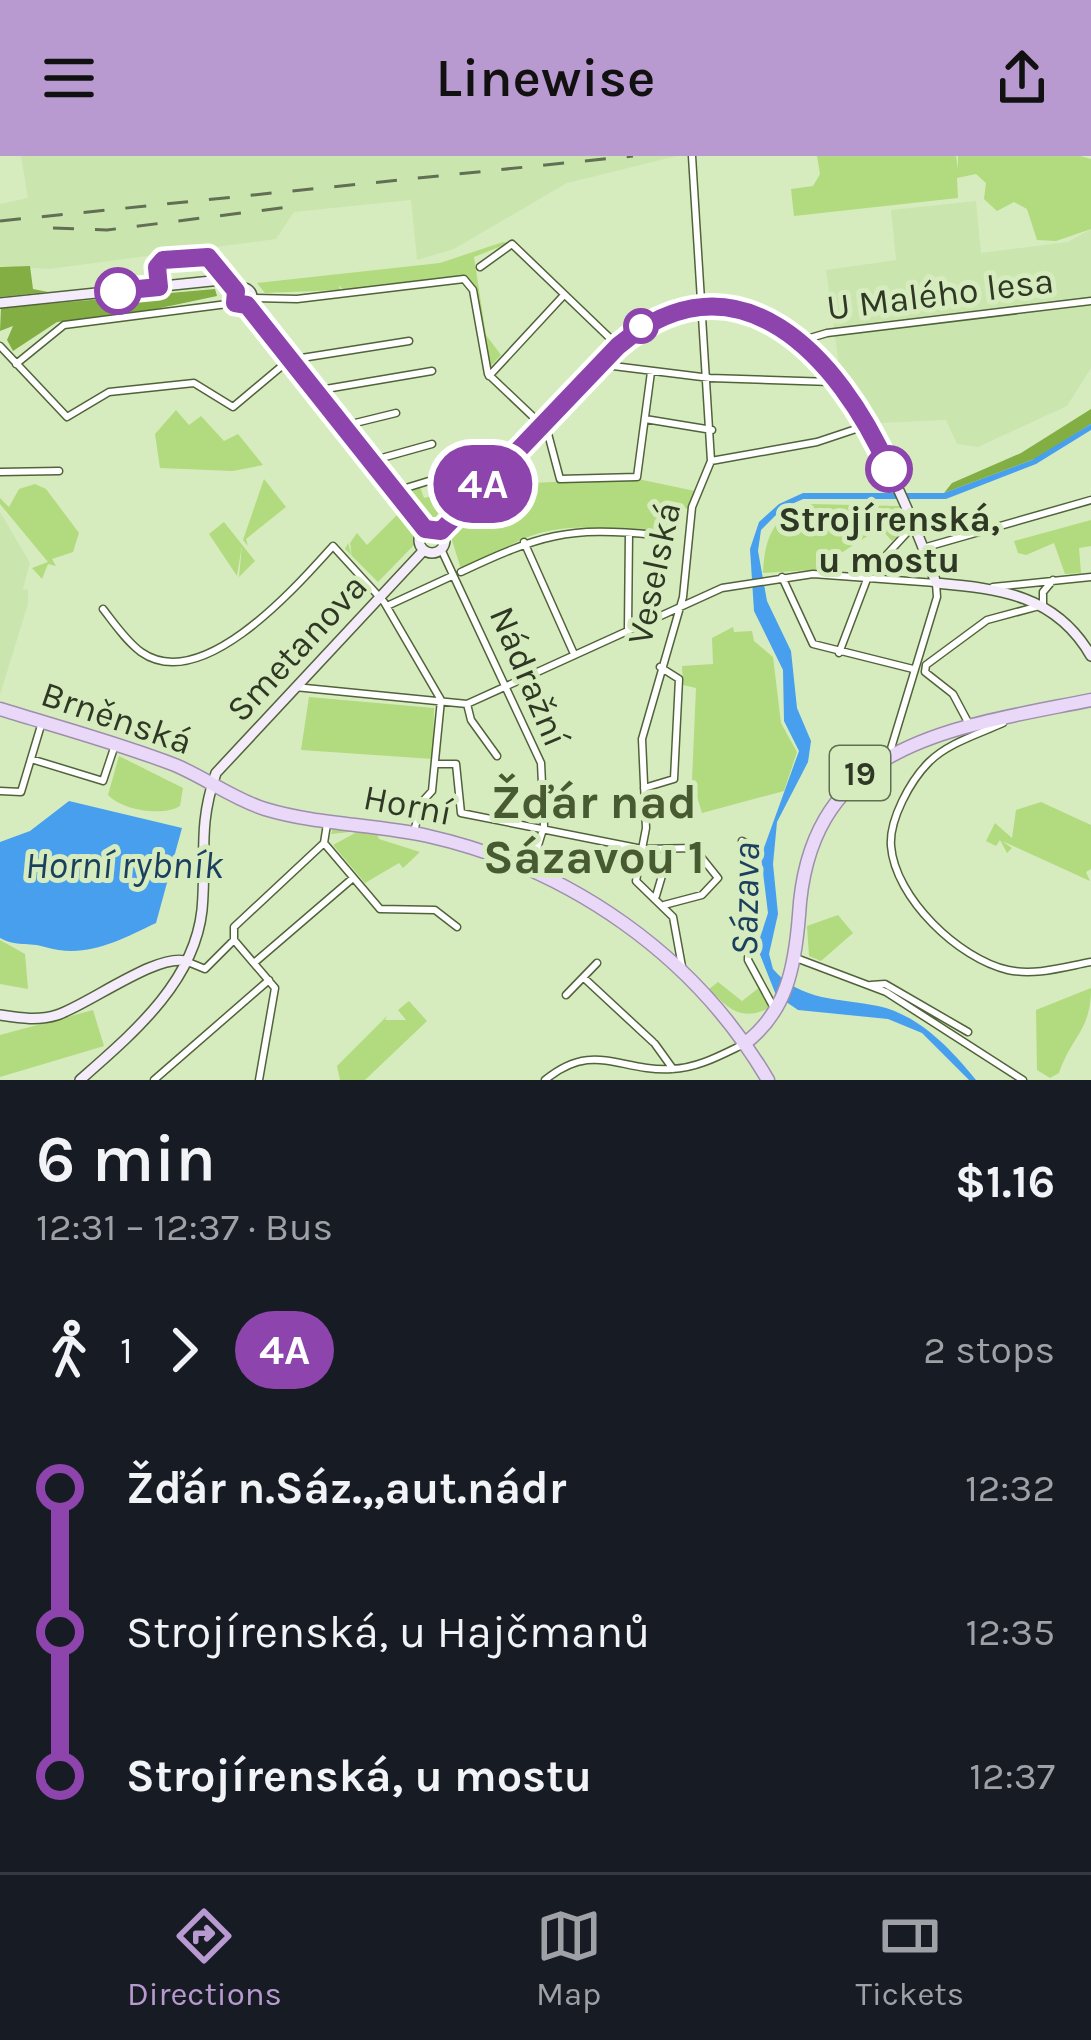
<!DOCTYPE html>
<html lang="en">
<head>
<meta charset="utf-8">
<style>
	:root { --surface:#171b24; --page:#242831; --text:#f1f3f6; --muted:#9ea1a6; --line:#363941; --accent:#b99ad0 }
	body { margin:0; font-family:Karla,sans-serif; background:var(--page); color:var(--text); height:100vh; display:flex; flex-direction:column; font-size:45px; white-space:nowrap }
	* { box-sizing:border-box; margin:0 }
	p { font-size:39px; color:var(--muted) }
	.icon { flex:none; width:66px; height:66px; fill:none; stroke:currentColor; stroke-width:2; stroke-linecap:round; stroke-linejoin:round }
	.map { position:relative; height:924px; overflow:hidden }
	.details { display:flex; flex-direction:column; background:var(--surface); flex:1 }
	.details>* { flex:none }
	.badge { padding:0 24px; border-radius:39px; font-size:42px; line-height:78px }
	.map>.badge { position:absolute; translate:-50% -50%; box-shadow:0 0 0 6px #fff }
	.legs { display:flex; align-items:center; gap:18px; height:132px; padding:0 36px; font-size:39px }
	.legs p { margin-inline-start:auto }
	.overview { display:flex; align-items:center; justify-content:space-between; height:204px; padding:0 36px }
	h1 { font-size:66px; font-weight:600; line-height:90px }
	ul { padding:0 36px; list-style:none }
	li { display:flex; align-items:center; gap:42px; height:144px; font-size:45px }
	li i { display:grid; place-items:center; width:18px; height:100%; margin:0 15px; background:currentColor }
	li i::after { content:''; width:30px; height:30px; margin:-15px; border:9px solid; border-radius:50%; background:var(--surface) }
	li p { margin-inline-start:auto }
	li:first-child i { background:linear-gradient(#0000 50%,currentColor 0) }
	li:last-child i { background:linear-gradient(currentColor 50%,#0000 0) }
	header { display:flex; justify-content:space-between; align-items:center; height:156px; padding:0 36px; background:var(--accent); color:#111; font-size:54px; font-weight:600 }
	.tabs { display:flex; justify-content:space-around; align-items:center; height:168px; border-top:3px solid var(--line); background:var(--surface); font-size:33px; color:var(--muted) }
	.tabs a { display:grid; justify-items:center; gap:6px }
	.tabs .current { color:var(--accent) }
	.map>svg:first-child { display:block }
</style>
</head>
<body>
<header><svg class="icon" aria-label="menu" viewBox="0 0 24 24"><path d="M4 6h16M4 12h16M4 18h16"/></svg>Linewise<svg class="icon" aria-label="share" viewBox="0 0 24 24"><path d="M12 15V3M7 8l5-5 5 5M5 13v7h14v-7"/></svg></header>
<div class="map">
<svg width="1091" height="924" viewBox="0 0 1091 924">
	<rect width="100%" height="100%" fill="#d6ecbe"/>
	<path fill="#cbe5af" d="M21,0H677L567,27L454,93L417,104L411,44L294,56L276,83L49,113L0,110V48L28,42Z
		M976,45L981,97L1068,86L1091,73V212L1067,250L978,291L957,288L946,264L881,267L873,259L840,217L826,114L896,104L891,54Z
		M0,356L30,407L23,433L28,434V448L0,539Z"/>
	<path fill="#b1db7e" d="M817,0H956L958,13V0H1080L1091,3V73L1056,85L1037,84L1027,53L1014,46L997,55L984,43L986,27L976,18L957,22L958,42L794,60L791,33L813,30L820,18Z
		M503,86L509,87L474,101L486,179L501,199L489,212L476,136L463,121L344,135L339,129L340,134L265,137L257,127L440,107Z
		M176,254L189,269L201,260L224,285L238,278L263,309L233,315L160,312L155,278Z
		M510,308L532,327L633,322L695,335L689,353L675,350L663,377C618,374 564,363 521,384C502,393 483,403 461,413L450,378Z
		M462,317L472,331L437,362L426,360L404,332L419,328L424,342L451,336L444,322Z
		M264,323L286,351L246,383L248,390L243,384Z
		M35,328L46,333L79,377L73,396L52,403L56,410L48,408L42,423L32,412L48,406L0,348V342L9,351L19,333Z
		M810,348L899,350L908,370L892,385L880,372L824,408L828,413L763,417C765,380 773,360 810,348Z
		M400,356L413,371L414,389L378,426L345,393L348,387L352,401L350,387L357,377L367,389Z
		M1091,364V390L1079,392L1081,417L1065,418L1054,387L1026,399L1018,397L1014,385Z
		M224,366L255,405L239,421L242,389L237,420L209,378Z
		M733,471L734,476L752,475L754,485L773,501L781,567L797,596L784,635L702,657L692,624L696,532L683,529L682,510L713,508L712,482Z
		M309,541L434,552L433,603L301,594Z
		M119,600L183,632L180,650C162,661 122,654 108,639Z
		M1041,646L1091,669V713L1086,716L1090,725L1002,685L1012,692L1007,697L1000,684L996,690L986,685L995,667L1012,682L1016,654Z
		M333,672L377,678L379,683L420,696L403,712L399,707L365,727L333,689L359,675L331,678Z
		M838,759L853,777L821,805L809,800L807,770Z
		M0,784L25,798L28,833L0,828Z
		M718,826L742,845L760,831L769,852C742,866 728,853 709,833Z
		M1091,832C1091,875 1072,879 1059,917L1050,922L1037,914L1036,854Z
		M409,845L427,865L365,924H340L337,910L387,860L385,864H406L398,854Z
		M93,854L104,890L0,921V879Z"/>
	<path fill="#82ae44" d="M30,110L33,133L48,136L0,141V111Z
		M215,133L217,140L132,158L57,166L13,195L7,184L13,170L0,175L1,152Z
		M1091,253V268L1037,302L944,337L952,327L1021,297Z"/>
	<path fill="#479fee" d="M1091,268V274L1036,308L946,343H803L783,352L761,374L758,395L767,445L791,495L797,552L811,585L808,606L777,666L773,708L778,758L769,798L773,813C801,846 840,842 878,850C919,859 951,893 976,924H969L922,877L888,863L798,854L776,839L757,791L768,757L761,700L799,595L784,565L783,514L754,455L750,393L759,366L779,348L803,337H944L1032,304Z
		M69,645L182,672L156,767C118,785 86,803 45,791C29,786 16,791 0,782V686L30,675Z"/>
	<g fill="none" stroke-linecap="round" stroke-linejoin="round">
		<g stroke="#51633a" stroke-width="9">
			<path id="street" d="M480,111L512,88L615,187
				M252,142L297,143L464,123L473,134L488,218L547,274L560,323L637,321L651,216
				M800,185L827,177L1091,145
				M0,190L67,261L109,236L194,227L233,251L289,204L409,185
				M16,208L64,169L235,147
				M597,208L710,222L832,226
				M489,220L564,139
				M314,235L432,215
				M645,263L712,274
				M343,270L396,257
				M371,305L432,288
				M711,305L817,286L865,270
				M0,316L59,315
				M396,335L458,316
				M524,386L574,498
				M923,392L1091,344
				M441,393L541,607L544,670L531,712
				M461,416C540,379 567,370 655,379
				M782,421L813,488L913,513
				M993,431L1091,421
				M387,450L452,420
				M103,453C114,467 126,485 141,496C202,539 296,431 333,390L384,446L441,544L432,635L421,647L414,676
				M628,472L629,377
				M839,497L869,418L914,369
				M295,531L467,548L722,432L813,418L936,427L937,441L889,599
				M467,548L471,564L497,600
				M1003,567C979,578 948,587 929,606C910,625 889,664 891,690C895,742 959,803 1008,814C1035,820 1064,811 1091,806
				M970,570L953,538L925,516L926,509L987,464L1043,449V436L1053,424
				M31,603L103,625L115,589
				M438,608H456L461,657L642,693
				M644,632L674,623L679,523L660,511
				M0,635L21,636L42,566
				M327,668L324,687L380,753L435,754L457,771
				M742,685L751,690L748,804L774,852
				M646,693L694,692L718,722L702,739L664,749
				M656,740L669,696
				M234,784L275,832L259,924
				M796,802L886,836L1023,924
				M188,806L205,813L234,784V771L324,687
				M254,807L353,722
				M683,816L673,761L636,725L646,672L642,583L683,441L692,351L711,305L692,0
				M584,822L653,886
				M871,829L885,828L968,876
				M566,839L597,807
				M655,888L673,913
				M154,924L269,824
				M545,924C594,884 619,916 672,913C698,912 721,899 744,888"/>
		</g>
		<g stroke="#51633a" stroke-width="12">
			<path id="secondary" d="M234 141a9 9 0 1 1 18 0a9 9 0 1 1-18 0Z
				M0,147L221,124L235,135
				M247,149L425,373
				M419 384a13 13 0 1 1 26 0a13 13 0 1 1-26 0Z
				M441,375C488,322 595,192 653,163C803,88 899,322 936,427C1001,433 1056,439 1091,500
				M0,859C20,862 38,865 57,859C88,849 161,794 188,806
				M80,924C132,878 194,827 202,754C207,700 197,672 216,617L424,394"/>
		</g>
		<g stroke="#9e8fab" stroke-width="15">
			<path id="primary" d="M0,553C58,571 118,587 175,609C206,622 233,643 265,653C318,669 375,668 428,680C569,712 694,798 768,924
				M744,888C787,856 795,810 799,759C809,585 953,572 1091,544"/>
		</g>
		<use href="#street" stroke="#fff" stroke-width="6"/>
		<use href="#secondary" stroke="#f4ecfb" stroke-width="9"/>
		<use href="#primary" stroke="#e9d8f8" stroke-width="12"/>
		<path stroke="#626f54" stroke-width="3" stroke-dasharray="21 21" stroke-linecap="butt" d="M0,65L633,0
			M53,72L107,74L297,50"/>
	</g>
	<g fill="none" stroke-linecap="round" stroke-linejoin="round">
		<g stroke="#fff" stroke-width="27">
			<path id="line-1" d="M118,135L159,131L157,111L163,104L208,101L236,135L235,147L247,149L425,373L441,375L618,190C738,89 839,201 889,313"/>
		</g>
		<use href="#line-1" stroke="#8e44ad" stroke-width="18"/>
	</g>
	<g fill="#fff" stroke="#8e44ad" stroke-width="6">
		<circle cx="118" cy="135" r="21"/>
		<circle cx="641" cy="170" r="15"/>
		<circle cx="889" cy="313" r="21"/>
	</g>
	<g text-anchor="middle" stroke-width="10" stroke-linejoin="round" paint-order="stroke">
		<rect fill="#d6ecbe" stroke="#616e53" stroke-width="3" x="830" y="590" width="60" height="54" rx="9"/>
		<g font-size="33" font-weight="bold" fill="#2f3825">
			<text x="860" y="629">19</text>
		</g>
		<g font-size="36" fill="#2f3825" stroke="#d6ecbe">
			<text transform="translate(940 137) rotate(-7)" y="13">U Malého lesa</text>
			<text transform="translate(653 417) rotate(-78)" y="13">Veselská</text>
			<text transform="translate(296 491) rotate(-47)" y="13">Smetanova</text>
			<text transform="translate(530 520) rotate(67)" y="13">Nádražní</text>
			<text transform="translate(117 561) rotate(19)" y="13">Brněnská</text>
			<text transform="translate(408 648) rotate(11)" y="13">Horní</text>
		</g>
		<g font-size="36" font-weight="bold" fill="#2f3825" stroke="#d6ecbe">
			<text x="889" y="375">Strojírenská,<tspan x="889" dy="41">u mostu</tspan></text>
		</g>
		<g font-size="39" font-style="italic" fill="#1b3f5f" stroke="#d6ecbe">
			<text x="124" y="722">Horní rybník</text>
			<text transform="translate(744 743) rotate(-89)" y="14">Sázava</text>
		</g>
		<g font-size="48" font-weight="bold" fill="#485a32" stroke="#d6ecbe">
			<text x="594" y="662">Žďár nad<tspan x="594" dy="55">Sázavou 1</tspan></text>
		</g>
	</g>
</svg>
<b class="badge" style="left:483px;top:328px;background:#8e44ad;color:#fff">4A</b>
</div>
<section class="details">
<div class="overview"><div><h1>6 min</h1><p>12:31 – 12:37 · Bus</p></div><b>$1.16</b></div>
<div class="legs"><svg class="icon" aria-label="walk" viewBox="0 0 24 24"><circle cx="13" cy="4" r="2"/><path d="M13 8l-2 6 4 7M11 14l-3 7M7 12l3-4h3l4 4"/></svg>1<svg class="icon" aria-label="forward" viewBox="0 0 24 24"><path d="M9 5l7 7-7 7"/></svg><b class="badge" style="background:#8e44ad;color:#fff">4A</b><p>2 stops</p></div>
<ul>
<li><i style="color:#8e44ad"></i><b>Žďár n.Sáz.,,aut.nádr</b><p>12:32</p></li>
<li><i style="color:#8e44ad"></i><span>Strojírenská, u Hajčmanů</span><p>12:35</p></li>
<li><i style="color:#8e44ad"></i><b>Strojírenská, u mostu</b><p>12:37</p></li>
</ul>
</section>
<nav class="tabs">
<a class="current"><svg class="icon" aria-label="directions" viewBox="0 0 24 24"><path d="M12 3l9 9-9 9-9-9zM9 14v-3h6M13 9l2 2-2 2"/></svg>Directions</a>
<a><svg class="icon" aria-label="map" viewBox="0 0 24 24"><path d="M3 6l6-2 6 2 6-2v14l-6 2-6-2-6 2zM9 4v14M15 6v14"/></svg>Map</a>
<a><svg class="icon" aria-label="tickets" viewBox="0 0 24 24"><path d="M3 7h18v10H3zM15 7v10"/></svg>Tickets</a>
</nav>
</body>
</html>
